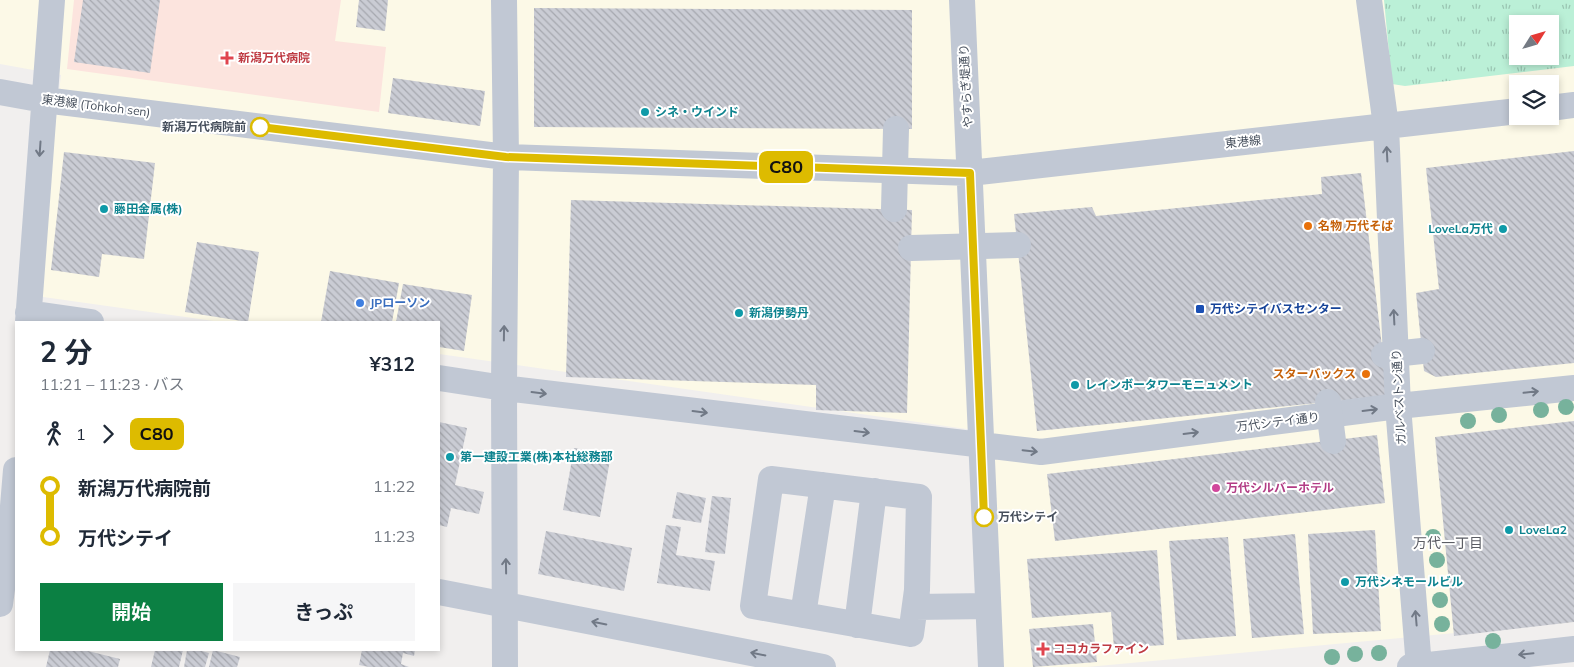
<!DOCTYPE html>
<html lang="ja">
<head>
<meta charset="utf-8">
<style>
	:root { --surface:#fff; --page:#f6f6f7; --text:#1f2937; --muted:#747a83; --accent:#0b8043 }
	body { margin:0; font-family:Mulish,"Noto Sans JP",sans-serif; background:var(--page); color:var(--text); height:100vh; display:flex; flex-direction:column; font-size:19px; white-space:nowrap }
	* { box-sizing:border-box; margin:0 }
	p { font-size:16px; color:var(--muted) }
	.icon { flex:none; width:28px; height:28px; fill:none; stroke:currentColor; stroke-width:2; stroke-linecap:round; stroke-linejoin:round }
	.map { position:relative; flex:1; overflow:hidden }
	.side { position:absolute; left:15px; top:321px; width:425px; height:330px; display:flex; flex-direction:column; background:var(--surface); border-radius:0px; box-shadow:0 2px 8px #0003 }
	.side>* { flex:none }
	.badge { padding:0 10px; border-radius:8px; font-size:18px; line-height:32px }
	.needle { width:32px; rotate:53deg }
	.fabs { position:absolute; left:1509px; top:15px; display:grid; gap:10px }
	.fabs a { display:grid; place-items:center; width:50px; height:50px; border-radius:0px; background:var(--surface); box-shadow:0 2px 8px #0003; font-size:25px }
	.map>.badge { position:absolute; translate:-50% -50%; box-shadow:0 0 0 2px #fff }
	.legs { display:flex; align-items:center; gap:8px; height:55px; padding:0 25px; font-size:16px }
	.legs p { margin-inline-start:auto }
	.overview { display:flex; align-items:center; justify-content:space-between; height:85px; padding:0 25px }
	h1 { font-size:28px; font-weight:700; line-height:38px }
	.button { display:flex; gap:10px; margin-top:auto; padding:10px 25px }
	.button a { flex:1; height:58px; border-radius:0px; background:var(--accent); color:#fff; font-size:20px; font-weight:700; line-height:58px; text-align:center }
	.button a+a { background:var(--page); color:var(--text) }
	ul { padding:0 25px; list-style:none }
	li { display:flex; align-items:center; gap:18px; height:50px; font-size:19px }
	li i { display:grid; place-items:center; width:8px; height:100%; margin:0 6px; background:currentColor }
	li i::after { content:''; width:12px; height:12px; margin:-6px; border:4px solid; border-radius:50%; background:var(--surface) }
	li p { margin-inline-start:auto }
	li:first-child i { background:linear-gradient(#0000 50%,currentColor 0) }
	li:last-child i { background:linear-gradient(currentColor 50%,#0000 0) }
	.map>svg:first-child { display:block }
</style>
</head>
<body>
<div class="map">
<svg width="1574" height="667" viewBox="0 0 1574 667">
	<defs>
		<pattern id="grass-tufts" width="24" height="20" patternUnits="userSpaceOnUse" patternTransform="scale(1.25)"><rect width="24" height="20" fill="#bbf0d7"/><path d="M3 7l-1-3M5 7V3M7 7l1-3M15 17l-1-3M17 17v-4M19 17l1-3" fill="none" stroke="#9ac5b2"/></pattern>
		<pattern id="building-back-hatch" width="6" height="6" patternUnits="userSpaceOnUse" patternTransform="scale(1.25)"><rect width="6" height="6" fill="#caccd4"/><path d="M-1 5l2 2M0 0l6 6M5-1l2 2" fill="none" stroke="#a6a8af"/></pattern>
	</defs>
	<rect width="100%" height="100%" fill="#f1efee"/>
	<path fill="#fcf9e7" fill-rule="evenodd" d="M0,0H1574V622L1087,667H997L988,432L439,354V322H221L36,296L61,75L0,64ZM1518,24H1550V56H1518ZM1518,84H1550V116H1518Z"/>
	<path fill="#fce4de" d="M74,0H341L335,41L386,47L379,112L67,69Z"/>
	<path fill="url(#grass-tufts)" fill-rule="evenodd" d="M1384,0H1574V66L1405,86L1392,84ZM1518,24H1550V56H1518Z"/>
	<path fill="url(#building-back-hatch)" d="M83,0H160L150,73L74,62Z
		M359,0H388L385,31L356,27Z
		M534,8L912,10V129L534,127Z
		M393,78L485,91L480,126L388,113Z
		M1574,151V363L1436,377L1424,371L1416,293L1439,289L1426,168Z
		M64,152L155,163L144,259L102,254L99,277L51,270Z
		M1361,173L1388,396L1037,431L1014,214L1092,207L1096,216L1322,194L1321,177Z
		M571,200L912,210L907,413L816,410V385L566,377Z
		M197,242L259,252L248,322L185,312Z
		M330,271L399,283L392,322H321Z
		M403,284L472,295L464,351L439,347V322H396Z
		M1574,421V622L1454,636L1435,437Z
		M439,422L467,428L455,485L484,492L479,514L451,508L447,527L439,525Z
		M1377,435L1385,503L1055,541L1047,474Z
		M574,448L611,454L600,517L563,510Z
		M677,492L706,498L701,523L672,518Z
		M712,496L731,498L725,554L705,552Z
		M666,525L681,527L676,555L715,561L710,591L657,583Z
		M1375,530L1381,631L1313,634L1308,534Z
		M546,531L632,548L624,591L538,574Z
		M1295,534L1304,634L1252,638L1243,539Z
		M1228,537L1236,636L1177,640L1169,541Z
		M1157,550L1164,645L1114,648L1111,612L1032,618L1027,559Z
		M1093,624L1097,662L1033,667L1029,629Z
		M50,650H84L120,659L118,667H46Z
		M155,650H183L179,667H151Z
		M187,650H198L209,653L205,667H184Z
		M213,650L240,657L237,667H209Z
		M362,650H415L414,656L403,653L401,664L409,667H369L359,665Z"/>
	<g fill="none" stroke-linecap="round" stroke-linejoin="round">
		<path stroke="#c1c8d4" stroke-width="26" d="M504,0L506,157L504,388L505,667
			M962,0L991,667
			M1369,0L1386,126L1398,406L1419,667
			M0,92L44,100L506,157L970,173L1518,111
			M1550,108L1574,105
			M28,313L91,322
			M28,322L52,0
			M439,378L504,388L1041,452L1398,406L1574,388
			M771,479L919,497L917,590L911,634L753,606Z
			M439,592L823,667
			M0,604L13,506L16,470
			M915,607L988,606
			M803,615L823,485
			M857,625L874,491
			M1410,667L1574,649"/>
		<path stroke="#c1c8d4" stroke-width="26" d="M894,209L896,129
			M911,248L1018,245
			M1384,355L1422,351
			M1328,402L1333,441"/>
	</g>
	<g fill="#77b29c">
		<circle cx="1566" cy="407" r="8"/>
		<circle cx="1541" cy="410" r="8"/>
		<circle cx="1499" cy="415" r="8"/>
		<circle cx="1468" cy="421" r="8"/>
		<circle cx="1433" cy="537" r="8"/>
		<circle cx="1437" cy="560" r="8"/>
		<circle cx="1440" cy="600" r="8"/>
		<circle cx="1442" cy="624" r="8"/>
		<circle cx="1493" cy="641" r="8"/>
		<circle cx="1379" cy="653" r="8"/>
		<circle cx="1355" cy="654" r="8"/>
		<circle cx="1332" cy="657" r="8"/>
	</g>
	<defs><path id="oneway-shaft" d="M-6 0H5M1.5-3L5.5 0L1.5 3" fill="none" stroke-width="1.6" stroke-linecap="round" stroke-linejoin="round" transform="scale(1.25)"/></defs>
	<g stroke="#717986">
		<use href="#oneway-shaft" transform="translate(40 149) rotate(94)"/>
		<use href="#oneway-shaft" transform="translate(1387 154) rotate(-93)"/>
		<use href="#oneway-shaft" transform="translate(1394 317) rotate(-93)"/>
		<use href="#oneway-shaft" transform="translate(504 333) rotate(-89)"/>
		<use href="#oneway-shaft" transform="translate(1531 392) rotate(-6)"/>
		<use href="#oneway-shaft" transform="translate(539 393) rotate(7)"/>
		<use href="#oneway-shaft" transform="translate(1370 410) rotate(-7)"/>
		<use href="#oneway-shaft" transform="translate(700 412) rotate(7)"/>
		<use href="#oneway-shaft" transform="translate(862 432) rotate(7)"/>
		<use href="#oneway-shaft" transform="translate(1191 433) rotate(-7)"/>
		<use href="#oneway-shaft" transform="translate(1030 451) rotate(6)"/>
		<use href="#oneway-shaft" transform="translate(506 566) rotate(-91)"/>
		<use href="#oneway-shaft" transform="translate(1416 618) rotate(-95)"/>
		<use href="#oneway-shaft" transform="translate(599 623) rotate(-169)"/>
		<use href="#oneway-shaft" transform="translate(758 654) rotate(-169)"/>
		<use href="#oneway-shaft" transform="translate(1526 654) rotate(174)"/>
	</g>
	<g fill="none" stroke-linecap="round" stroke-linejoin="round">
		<g stroke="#fff" stroke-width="11">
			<path id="line-1" d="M260,127L506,157L970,173L984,517"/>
		</g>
		<use href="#line-1" stroke="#db0" stroke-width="8"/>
	</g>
	<g fill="#e0444e" stroke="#fff" stroke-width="2">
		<path d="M224.5 50.5h5v5h5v5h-5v5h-5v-5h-5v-5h5z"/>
		<path d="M1040.5 641.5h5v5h5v5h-5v5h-5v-5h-5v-5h5z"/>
	</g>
	<g fill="#0f9aa8" stroke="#fff" stroke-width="2">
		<circle cx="645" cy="112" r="5"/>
		<circle cx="104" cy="209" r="5"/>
		<circle cx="1503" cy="229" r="5"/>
		<circle cx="739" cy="313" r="5"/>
		<circle cx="1075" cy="385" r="5"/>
		<circle cx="450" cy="457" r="5"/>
		<circle cx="1509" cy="530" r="5"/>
		<circle cx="1345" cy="582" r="5"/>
	</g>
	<g fill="#fff" stroke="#db0" stroke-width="2.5">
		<circle cx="260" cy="127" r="9"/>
		<circle cx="984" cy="517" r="9"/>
	</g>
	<g fill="#e8710a" stroke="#fff" stroke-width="2">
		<circle cx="1308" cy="226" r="5"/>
		<circle cx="1366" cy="374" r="5"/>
	</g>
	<circle fill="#3f7fe0" stroke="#fff" stroke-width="2" cx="360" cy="303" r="5"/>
	<rect fill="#1a4fb4" stroke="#fff" stroke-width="2" x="1195" y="304" width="10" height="10" rx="2.5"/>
	<circle fill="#d1479c" stroke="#fff" stroke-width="2" cx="1216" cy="488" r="5"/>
	<g text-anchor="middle" stroke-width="4" stroke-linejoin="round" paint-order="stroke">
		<g font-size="12" font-weight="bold" fill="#be3a42" stroke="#fff" text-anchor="start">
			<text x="238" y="62">新潟万代病院</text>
			<text x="1053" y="653">ココカラファイン</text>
		</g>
		<g font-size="12" fill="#464f5c" stroke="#fff">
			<text transform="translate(966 86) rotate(-93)" y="4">やすらぎ堤通り</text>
			<text transform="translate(96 106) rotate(7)" y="4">東港線 (Tohkoh sen)</text>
			<text transform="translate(1243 142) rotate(-6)" y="4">東港線</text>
			<text transform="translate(1399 397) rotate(-93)" y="4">ガルベストン通り</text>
			<text transform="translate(1278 422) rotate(-7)" y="4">万代シテイ通り</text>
		</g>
		<g font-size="12" font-weight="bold" fill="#0d838f" stroke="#fff" text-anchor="start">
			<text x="655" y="116">シネ・ウインド</text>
			<text x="114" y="213">藤田金属(株)</text>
			<text x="1493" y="233" text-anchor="end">LoveLa万代</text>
			<text x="749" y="317">新潟伊勢丹</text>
			<text x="1085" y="389">レインボータワーモニュメント</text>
			<text x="460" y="461">第一建設工業(株)本社総務部</text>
			<text x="1519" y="534">LoveLa2</text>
			<text x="1355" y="586">万代シネモールビル</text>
		</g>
		<g font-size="12" font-weight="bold" fill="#464f5c" stroke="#fff" text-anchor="end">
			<text x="246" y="131">新潟万代病院前</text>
			<text x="998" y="521" text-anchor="start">万代シテイ</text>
		</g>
		<g font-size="12" font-weight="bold" fill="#c56008" stroke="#fff" text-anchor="start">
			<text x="1318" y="230">名物 万代そば</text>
			<text x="1356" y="378" text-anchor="end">スターバックス</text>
		</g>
		<g font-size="12" font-weight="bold" fill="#366cbe" stroke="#fff" text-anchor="start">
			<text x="370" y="307">JPローソン</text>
		</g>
		<g font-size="12" font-weight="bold" fill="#164399" stroke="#fff" text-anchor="start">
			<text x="1210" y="313">万代シテイバスセンター</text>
		</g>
		<g font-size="12" font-weight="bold" fill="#b23c85" stroke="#fff" text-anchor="start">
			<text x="1226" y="492">万代シルバーホテル</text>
		</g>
		<g font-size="14" fill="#5b5d64" stroke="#fff">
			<text x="1448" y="548">万代一丁目</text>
		</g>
	</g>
</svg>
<div class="fabs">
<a><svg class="needle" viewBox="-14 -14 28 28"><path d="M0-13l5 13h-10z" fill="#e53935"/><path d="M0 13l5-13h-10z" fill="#747a83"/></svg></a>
<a><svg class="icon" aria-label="layers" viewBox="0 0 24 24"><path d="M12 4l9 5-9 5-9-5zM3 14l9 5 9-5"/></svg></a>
</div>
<b class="badge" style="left:786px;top:167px;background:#db0;color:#111">C80</b>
<section class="side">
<div class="overview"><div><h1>2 分</h1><p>11:21 – 11:23 · バス</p></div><b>¥312</b></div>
<div class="legs"><svg class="icon" aria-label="walk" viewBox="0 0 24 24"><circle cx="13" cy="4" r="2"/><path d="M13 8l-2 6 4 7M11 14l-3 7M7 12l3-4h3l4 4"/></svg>1<svg class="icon" aria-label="forward" viewBox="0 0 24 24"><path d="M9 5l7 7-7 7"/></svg><b class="badge" style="background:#db0;color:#111">C80</b></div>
<ul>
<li><i style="color:#db0"></i><b>新潟万代病院前</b><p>11:22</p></li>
<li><i style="color:#db0"></i><b>万代シテイ</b><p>11:23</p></li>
</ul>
<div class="button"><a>開始</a><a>きっぷ</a></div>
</section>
</div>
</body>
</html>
